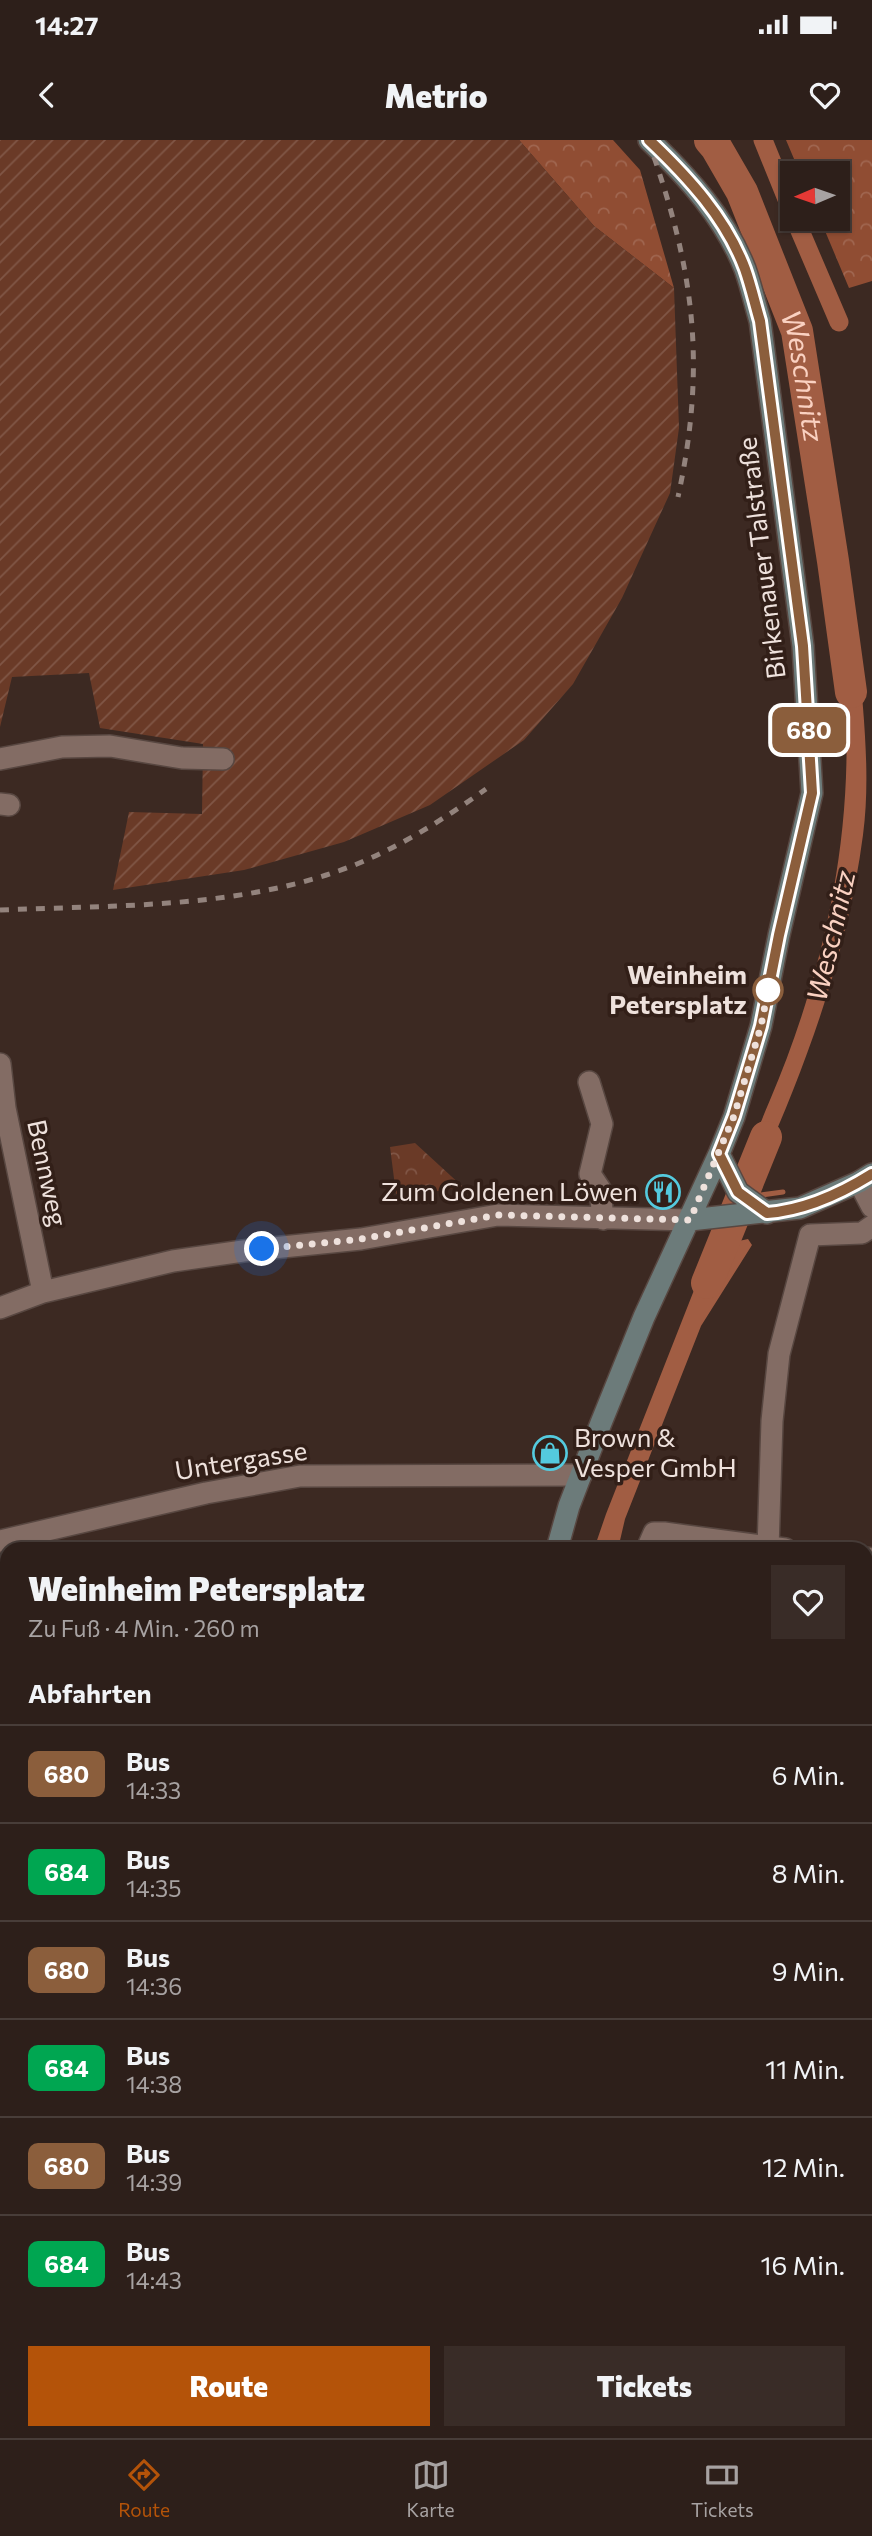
<!DOCTYPE html>
<html lang="de">
<head>
<meta charset="utf-8">
<style>
	:root { --surface:#2d1f1a; --page:#392c27; --text:#f1f3f6; --muted:#a7a2a2; --line:#483d39; --accent:#b45309 }
	body { margin:0; font-family:Commissioner,sans-serif; background:var(--page); color:var(--text); height:100vh; display:flex; flex-direction:column; font-size:26px; white-space:nowrap }
	* { box-sizing:border-box; margin:0 }
	p { font-size:23px; color:var(--muted) }
	.icon { flex:none; width:38px; height:38px; fill:none; stroke:currentColor; stroke-width:2; stroke-linecap:round; stroke-linejoin:round }
	.map { position:relative; flex:1; overflow:hidden }
	.panel { position:absolute; left:0px; top:1402px; width:873px; height:898px; display:flex; flex-direction:column; background:var(--surface); border-radius:21px 21px 0 0; box-shadow:0 2px 5px #0004,0 0 0 2px var(--line) }
	.panel>* { flex:none }
	.badge { padding:0 14px; border-radius:10px; font-size:24px; line-height:46px }
	.needle { width:46px; rotate:268deg }
	.controls { position:absolute; left:780px; top:21px; display:grid; gap:14px }
	.controls a { display:grid; place-items:center; width:70px; height:70px; border-radius:0px; background:var(--surface); box-shadow:0 2px 5px #0004,0 0 0 2px var(--line); font-size:35px }
	.you { position:absolute; width:35px; height:35px; margin:-18px; border:5px solid #fff; border-radius:50%; background:#1a73e8; box-shadow:0 0 0 10px #1a73e833 }
	.map>.badge { position:absolute; translate:-50% -50%; box-shadow:0 0 0 4px #fff }
	h2 { padding:0 28px; font-size:26px; line-height:63px }
	.round { display:grid; place-items:center; flex:none; width:74px; height:74px; border-radius:0px; background:var(--page) }
	.headline { display:flex; align-items:center; justify-content:space-between; height:119px; padding:0 28px }
	h1 { font-size:33px; font-weight:800; line-height:52px }
	.button { display:flex; gap:14px; margin-top:auto; padding:14px 28px }
	.button a { flex:1; height:80px; border-radius:0px; background:var(--accent); color:#fff; font-size:28px; font-weight:800; line-height:80px; text-align:center }
	.button a+a { background:var(--page); color:var(--text) }
	ul { padding:0; list-style:none }
	li { display:flex; align-items:center; gap:21px; height:98px; padding:0 28px; border-top:2px solid var(--line) }
	li div { flex:1 }
	li b { display:block; font-size:26px }
	li em { font-style:normal }
	li .badge { min-width:77px; font-weight:700; text-align:center }
	.status { display:flex; justify-content:space-between; align-items:center; height:49px; padding:0 35px; background:var(--surface); direction:ltr }
	.status svg { height:19px; fill:currentColor }
	header { display:flex; justify-content:space-between; align-items:center; height:91px; padding:0 28px; background:var(--surface); font-size:32px; font-weight:800 }
	.menu { display:flex; justify-content:space-around; align-items:center; height:98px; border-top:2px solid var(--line); background:var(--surface); font-size:19px; color:var(--muted) }
	.menu a { display:grid; justify-items:center; gap:4px }
	.menu .selected { color:var(--accent) }
	.map>svg:first-child { display:block }
</style>
</head>
<body>
<div class="status"><b>14:27</b><svg viewBox="0 0 49 12"><path d="M0 12V9h3v3zM5 12V6h3v6zM10 12V3h3v9zM15 12V0h3v12zM26 1h20v11H26zM47 4h2v5h-2z"/></svg></div>
<header><svg class="icon" aria-label="back" viewBox="0 0 24 24"><path d="M15 5l-7 7 7 7"/></svg>Metrio<svg class="icon" aria-label="heart" viewBox="0 0 24 24"><path d="M12 20l-8-8c-3-5 5-10 8-4 3-6 11-1 8 4z"/></svg></header>
<div class="map">
<svg width="872" height="2298" viewBox="0 0 872 2298">
	<defs>
		<pattern id="forest-crowns" width="20" height="18" patternUnits="userSpaceOnUse" patternTransform="scale(1.75)"><rect width="20" height="18" fill="#904d33"/><path d="M2 6a3 3 0 1 1 6 0M12 15a3 3 0 1 1 6 0" fill="none" stroke="#a06650"/></pattern>
		<pattern id="park-crowns" width="20" height="18" patternUnits="userSpaceOnUse" patternTransform="scale(1.75)"><rect width="20" height="18" fill="#6a3a27"/><path d="M2 6a3 3 0 1 1 6 0M12 15a3 3 0 1 1 6 0" fill="none" stroke="#805646"/></pattern>
		<pattern id="garden-furrows" width="10" height="10" patternUnits="userSpaceOnUse" patternTransform="scale(1.75)"><rect width="10" height="10" fill="#6a3a27"/><path d="M-1 1l2-2M0 10L10 0M9 11l2-2" fill="none" stroke="#805646"/></pattern>
	</defs>
	<rect width="100%" height="100%" fill="#3c2922"/>
	<path fill="url(#forest-crowns)" d="M519,0H613L640,30L674,148L594,86Z
		M786,0H872V141L849,148L820,79H838V33H800Z"/>
	<path fill="url(#park-crowns)" d="M415,1003L463,1047L406,1056L405,1053L396,1054L390,1007Z"/>
	<path fill="url(#garden-furrows)" d="M0,0H519L594,86L674,148L679,288L670,353L622,458L573,544L524,600L430,665L344,702L244,730L113,750L129,672L202,674L203,604L100,588L89,533L12,537L0,587Z"/>
	<path fill="#a15d43" d="M858,509C863,570 871,634 863,695C847,817 805,928 755,1040L742,1029V1024C753,1003 761,981 770,960C830,819 861,663 840,510Z
		M748,1099L752,1105L701,1186L625,1379L618,1409H594L606,1374L711,1107Z"/>
	<g fill="none" stroke-linecap="round" stroke-linejoin="round">
		<path stroke="#a15d43" stroke-width="5" d="M754,1056L783,1052"/>
		<path stroke="#a15d43" stroke-width="19" d="M763,0L793,74
			M795,79L839,182"/>
		<g stroke="#a15d43" stroke-width="32">
			<path id="s1" d="M710,0L716,7L742,52L797,191L833,421L851,552"/>
			<path d="M707,1143L766,997"/>
		</g>
		<g stroke="#584741" stroke-width="24">
			<path id="street" d="M0,619L62,607L110,606L182,618L223,619
				M0,664L9,665
				M0,924L5,968L43,1152
				M589,942L602,984L590,1034L600,1049L603,1079
				M859,1042L872,1067
				M810,1095L862,1093L872,1086
				M0,1168L43,1152L173,1121L243,1111L361,1099L498,1075L690,1080
				M0,1401L206,1353L300,1336L581,1335
				M647,1409L654,1393H664L785,1409
				M768,1409L772,1281L779,1214L810,1095
				M866,1418L872,1419
				M0,1806H7
				M866,1911L872,1918
				M866,2128L872,2123
				M216,2292L217,2298
				M559,2292V2298
				M1,2298L10,2292
				M685,2298V2292"/>
		</g>
		<g stroke="#584741" stroke-width="24">
			<path id="secondary" d="M719,1014L738,1052L767,1073
				M690,1080L800,1068L859,1042L872,1034
				M557,1409L569,1366L601,1283L644,1177L719,1014L734,977L761,886L779,795L812,653L803,506L760,181C755,164 751,146 745,129C725,78 688,37 649,0
				M0,2171H7
				M866,2258L872,2263"/>
		</g>
		<use href="#street" stroke="#836c64" stroke-width="21"/>
		<use href="#secondary" stroke="#6c7b7a" stroke-width="21"/>
		<path stroke="#93837d" stroke-width="5" stroke-dasharray="9 9" stroke-linecap="butt" d="M648,0C694,128 707,223 678,357
			M0,770C118,765 240,769 352,726C400,707 444,679 486,649"/>
	</g>
	<g fill="none" stroke-linecap="round" stroke-linejoin="round">
		<g stroke="#fff" stroke-width="16">
			<path id="line" d="M649,0C688,37 726,78 745,129C751,146 755,164 760,181L803,506L812,653L779,795L761,886L734,976L719,1014L738,1052L767,1073C805,1070 840,1054 872,1034"/>
		</g>
		<use href="#line" stroke="#8b5e3c" stroke-width="10"/>
		<path stroke="#eee1dc" stroke-width="7" stroke-dasharray="0 12.6" d="M262,1109L361,1099L498,1075L690,1080L734,976L761,886L770,840L768,850"/>
	</g>
	<defs>
		<g id="restaurant-ring" transform="scale(1.75)"><circle r="9.5" fill="#321f18" stroke="#54cade" stroke-width="1.5"/><path d="M-5-6h1v4h1v-4h1v4h1v-4h1v5L-1.5 .5V6h-2V.5L-5-1ZM5-6V6H3V1.5H1.5Q1.5-4 5-6Z" fill="#54cade"/></g>
		<g id="shop-ring" transform="scale(1.75)"><circle r="9.5" fill="#321f18" stroke="#54cade" stroke-width="1.5"/><path d="M-5-2.5h2.3a2.7 3.5 0 0 1 5.4 0H5L5.5 6h-11ZM-1.5-2.5h3a1.5 2.3 0 0 0-3 0Z" fill="#54cade"/></g>
	</defs>
	<g fill-rule="evenodd">
		<use href="#restaurant-ring" x="663" y="1052"/>
		<use href="#shop-ring" x="550" y="1313"/>
	</g>
	<circle fill="#fff" stroke="#8b5e3c" stroke-width="3.5" cx="768" cy="850" r="14"/>
	<g text-anchor="middle" stroke-width="7" stroke-linejoin="round" paint-order="stroke">
		<g font-size="26" fill="#eee1dc" stroke="#321f18">
			<text transform="translate(762 418) rotate(-97)" y="9">Birkenauer Talstraße</text>
			<text transform="translate(47 1033) rotate(78)" y="9">Bennweg</text>
			<text transform="translate(241 1321) rotate(-9)" y="9">Untergasse</text>
		</g>
		<g font-size="26" font-weight="bold" fill="#eee1dc" stroke="#321f18" text-anchor="end">
			<text x="747" y="844">Weinheim<tspan x="747" dy="30">Petersplatz</tspan></text>
		</g>
		<g font-size="26" fill="#eee1dc" stroke="#321f18" text-anchor="end">
			<text x="638" y="1061">Zum Goldenen Löwen</text>
			<text x="574" y="1307" text-anchor="start">Brown &amp;<tspan x="574" dy="30">Vesper GmbH</tspan></text>
		</g>
		<g font-size="28" font-style="italic" fill="#fad1c1" stroke="#321f18">
			<text dy="10" stroke="none"><textPath href="#s1" startOffset="256">Weschnitz</textPath></text>
			<text transform="translate(831 796) rotate(-77)" y="10">Weschnitz</text>
		</g>
	</g>
</svg>
<div class="controls">
<a><svg class="needle" viewBox="-14 -14 28 28"><path d="M0-13l5 13h-10z" fill="#e53935"/><path d="M0 13l5-13h-10z" fill="#a7a2a2"/></svg></a>
</div>
<div class="you" style="left:262px;top:1109px"></div>
<b class="badge" style="left:809px;top:590px;background:#8b5e3c;color:#fff">680</b>
<section class="panel">
<div class="headline"><div><h1>Weinheim Petersplatz</h1><p>Zu Fuß · 4 Min. · 260 m</p></div><a class="round"><svg class="icon" aria-label="heart" viewBox="0 0 24 24"><path d="M12 20l-8-8c-3-5 5-10 8-4 3-6 11-1 8 4z"/></svg></a></div>
<h2>Abfahrten</h2>
<ul>
<li><span class="badge" style="background:#8b5e3c;color:#fff">680</span><div><b>Bus</b><p>14:33</p></div><em>6 Min.</em></li>
<li><span class="badge" style="background:#00a651;color:#fff">684</span><div><b>Bus</b><p>14:35</p></div><em>8 Min.</em></li>
<li><span class="badge" style="background:#8b5e3c;color:#fff">680</span><div><b>Bus</b><p>14:36</p></div><em>9 Min.</em></li>
<li><span class="badge" style="background:#00a651;color:#fff">684</span><div><b>Bus</b><p>14:38</p></div><em>11 Min.</em></li>
<li><span class="badge" style="background:#8b5e3c;color:#fff">680</span><div><b>Bus</b><p>14:39</p></div><em>12 Min.</em></li>
<li><span class="badge" style="background:#00a651;color:#fff">684</span><div><b>Bus</b><p>14:43</p></div><em>16 Min.</em></li>
</ul>
<div class="button"><a>Route</a><a>Tickets</a></div>
</section>
</div>
<nav class="menu">
<a class="selected"><svg class="icon" aria-label="directions" viewBox="0 0 24 24"><path d="M12 3l9 9-9 9-9-9zM9 14v-3h6M13 9l2 2-2 2"/></svg>Route</a>
<a><svg class="icon" aria-label="map" viewBox="0 0 24 24"><path d="M3 6l6-2 6 2 6-2v14l-6 2-6-2-6 2zM9 4v14M15 6v14"/></svg>Karte</a>
<a><svg class="icon" aria-label="tickets" viewBox="0 0 24 24"><path d="M3 7h18v10H3zM15 7v10"/></svg>Tickets</a>
</nav>
</body>
</html>
